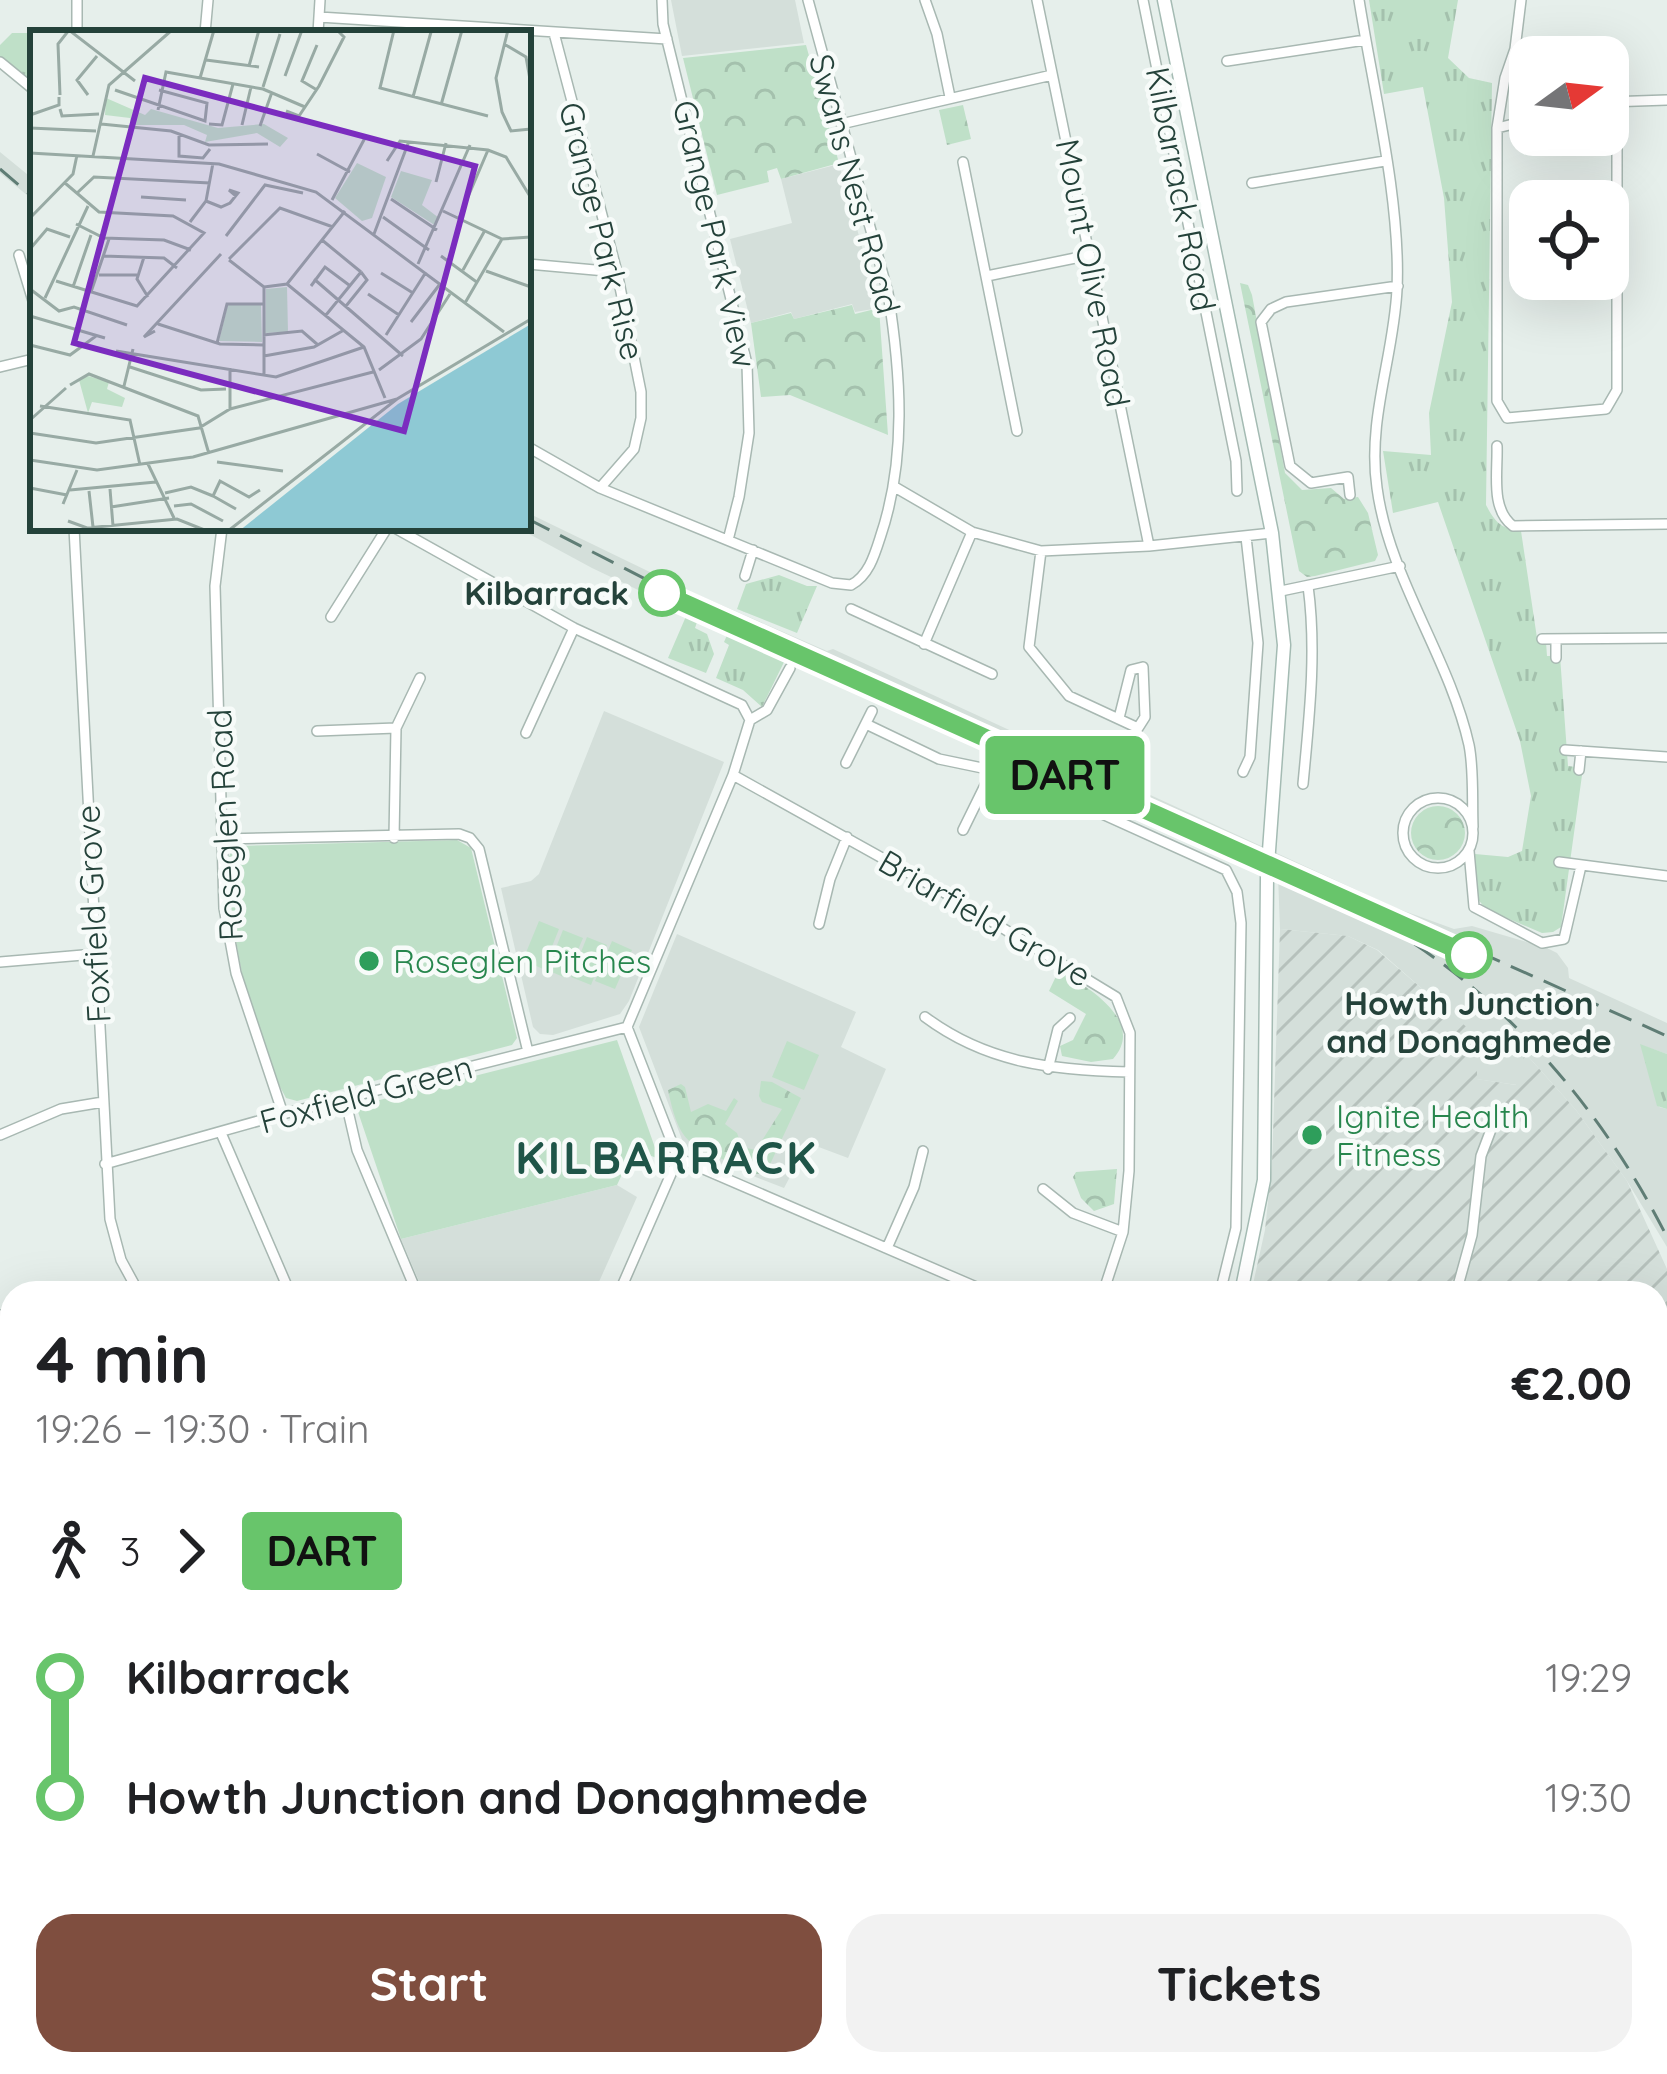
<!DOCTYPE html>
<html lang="en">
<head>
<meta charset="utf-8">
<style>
	:root { --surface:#fff; --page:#f2f2f2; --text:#202124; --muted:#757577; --accent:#7f4e3f }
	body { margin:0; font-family:Quicksand,sans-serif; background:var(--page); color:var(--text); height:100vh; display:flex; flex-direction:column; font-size:45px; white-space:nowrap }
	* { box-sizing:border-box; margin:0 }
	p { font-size:39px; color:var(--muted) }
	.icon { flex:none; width:66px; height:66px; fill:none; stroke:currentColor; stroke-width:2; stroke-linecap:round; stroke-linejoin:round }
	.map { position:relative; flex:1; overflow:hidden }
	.sheet { position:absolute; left:0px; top:1281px; width:1668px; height:795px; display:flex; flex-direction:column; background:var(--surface); border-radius:36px 36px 0 0; box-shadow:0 12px 48px #0002 }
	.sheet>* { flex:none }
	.badge { padding:0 24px; border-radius:9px; font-size:42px; line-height:78px }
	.needle { width:78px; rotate:75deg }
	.buttons { position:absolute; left:1509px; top:36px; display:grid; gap:24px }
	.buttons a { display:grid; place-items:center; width:120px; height:120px; border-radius:24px; background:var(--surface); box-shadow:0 12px 48px #0002; font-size:60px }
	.map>.badge { position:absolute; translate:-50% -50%; box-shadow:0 0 0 6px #fff }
	.legs { display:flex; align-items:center; gap:18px; height:132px; padding:0 36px; font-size:39px }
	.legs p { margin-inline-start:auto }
	.summary { display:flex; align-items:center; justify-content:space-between; height:204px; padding:0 36px }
	h1 { font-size:66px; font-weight:700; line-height:90px }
	.primary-button { display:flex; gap:24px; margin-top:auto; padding:24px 36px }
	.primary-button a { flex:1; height:138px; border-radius:36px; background:var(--accent); color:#fff; font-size:48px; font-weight:700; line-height:138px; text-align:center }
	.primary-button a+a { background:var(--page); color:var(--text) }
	ul { padding:0 36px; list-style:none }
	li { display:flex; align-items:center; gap:42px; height:120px; font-size:45px }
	li i { display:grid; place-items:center; width:18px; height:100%; margin:0 15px; background:currentColor }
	li i::after { content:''; width:30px; height:30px; margin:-15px; border:9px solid; border-radius:50%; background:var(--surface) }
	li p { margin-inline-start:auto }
	li:first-child i { background:linear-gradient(#0000 50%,currentColor 0) }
	li:last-child i { background:linear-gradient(currentColor 50%,#0000 0) }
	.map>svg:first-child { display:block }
</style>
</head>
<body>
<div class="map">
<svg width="1667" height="2074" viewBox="0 0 1667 2074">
	<defs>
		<pattern id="industrial-furrows" width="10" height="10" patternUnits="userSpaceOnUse" patternTransform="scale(3)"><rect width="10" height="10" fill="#d4dfda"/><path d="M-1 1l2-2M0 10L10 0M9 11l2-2" fill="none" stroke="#b6c1bc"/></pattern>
		<pattern id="grass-tufts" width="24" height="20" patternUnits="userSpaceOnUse" patternTransform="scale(3)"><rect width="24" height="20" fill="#bfe0c8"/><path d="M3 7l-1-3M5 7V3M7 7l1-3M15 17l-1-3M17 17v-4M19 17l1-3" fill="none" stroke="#a4c1ad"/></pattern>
		<pattern id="forest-crowns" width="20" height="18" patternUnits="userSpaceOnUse" patternTransform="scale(3)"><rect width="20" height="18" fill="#bfe0c8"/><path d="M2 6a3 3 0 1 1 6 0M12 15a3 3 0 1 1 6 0" fill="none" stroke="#a4c1ad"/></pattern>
	</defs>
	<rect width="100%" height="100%" fill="#e6efeb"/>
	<path fill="#d4dfda" d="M671,0H795L804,43L682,56Z
		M0,152L33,179V200L0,173Z
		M839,164L879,308L855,312L852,304L794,319L791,312L751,323L730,239L792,223L781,179Z
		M528,513L687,590L827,651L833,649L1396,908L1454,929L1472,926L1547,948L1557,953L1568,968L1569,978L1667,1023V1054L1641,1045L1659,1107L1667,1109V1247L1627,1181L1576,1110L1526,1054L1517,1085L1476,1079V1036L1378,950L1348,936L1280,929L1278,875L785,660L592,568L518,528H528Z
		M604,711L724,762L629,1001L620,1014L553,1035L540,1034L533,1027L501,888L531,881L539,874Z
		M677,934L856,1012L841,1047L886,1069L848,1158L808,1143L784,1188L686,1150L639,1027Z
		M617,1185L637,1197L594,1293H424L401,1239Z"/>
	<path fill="url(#industrial-furrows)" d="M1280,929L1348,936L1377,950L1477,1036V1079L1516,1085L1525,1053L1576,1110L1627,1181L1667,1269V1547L1656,1545V1293H1251L1265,1230L1272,1163Z"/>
	<path fill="url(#grass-tufts)" d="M1369,0H1458L1448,58L1469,78L1492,83L1486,505C1495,522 1501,529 1521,531L1537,638L1546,642L1547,656H1560L1568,766L1583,768L1561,927L1553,932L1542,933L1486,909L1476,897L1475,854L1508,857L1522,851L1531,796L1520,741L1438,502L1393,513L1383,451L1431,455L1429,413L1452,302L1444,198L1423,87L1384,94Z
		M12,33H48H33V84L0,58V45Z
		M779,575L807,586H817L797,633L737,609L746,584Z
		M687,614L698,619L695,628L707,634L714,654L706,673L668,658Z
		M728,633L785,660L762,707L743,690L716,678L729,645L724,642Z
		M1640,1044L1667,1054V1109L1657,1106Z
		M1175,2064H1278L1276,2074H1178Z"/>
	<path fill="url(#forest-crowns)" d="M806,45L839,163L781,179L777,168L767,171L769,182L717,195L683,58Z
		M963,105L971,139L947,145L939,110Z
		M1240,283L1248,285L1252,295L1285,473L1302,490L1331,488L1344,499L1358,497L1368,513L1378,555L1375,561L1315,576L1307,577L1299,571Z
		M852,305L855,314L879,308L888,435L790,395L761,397L751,323L791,313L794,319Z
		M1411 833a27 27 0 1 1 54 0a27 27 0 1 1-54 0Z
		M1059,970C1086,986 1147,1021 1113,1059L1091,1062L1062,1056L1060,1046L1073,1040L1086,1014L1049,991Z
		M761,1081L772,1082L801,1098L766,1173C752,1176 750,1171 738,1166C690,1144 680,1147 668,1090L681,1084L685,1087L691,1112L708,1104L726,1111L734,1098L738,1101L725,1124L737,1133L742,1147L756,1150L782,1109L762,1102L759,1096Z
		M1117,1169L1114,1204L1094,1211L1081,1198L1073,1177L1076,1172Z"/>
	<path fill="#bfe0c8" d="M457,840L471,848L517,1038L512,1045L297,1101L286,1098C247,1027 233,941 227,861L232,850L240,846Z
		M539,921L559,929L543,969L523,960Z
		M563,930L583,938L566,978L547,970Z
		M587,937L607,945L591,985L571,977Z
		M612,941L632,950L615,989L595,981Z
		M617,1040L659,1159L634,1149L617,1185L401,1239L356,1106Z
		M787,1041L819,1055L804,1090L772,1077Z"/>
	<path fill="#8ec9d4" d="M0,1897L12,1905V2064H224L236,2074H0Z"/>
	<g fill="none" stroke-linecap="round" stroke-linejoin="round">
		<g stroke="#a8b8b2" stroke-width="12">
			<path id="street" d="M662,0L663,24L747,364L749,433L739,497L728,540
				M925,0L937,34L950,97
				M1037,0L1149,546
				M1143,0L1236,461L1237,491
				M1359,0C1373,88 1401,202 1397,289C1394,356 1367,419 1377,488C1389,578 1449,656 1469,745C1474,770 1472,800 1473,827
				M1521,0L1515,49L1505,78L1497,128V401L1507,418L1606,409L1617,390V100
				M319,17L667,39
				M77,33V0
				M205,33L208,0
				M318,33L320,0
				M554,33L617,272L641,392V418L634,449L600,488
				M1227,61L1365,40
				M0,62L33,89
				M1608,102L1667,100
				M841,124L1052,75
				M1497,128L1530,120
				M963,162L1017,431
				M1252,183L1385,161
				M19,255L33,301
				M528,264L617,272
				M987,276L1090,255
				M0,367L33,359
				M1497,446C1498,472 1490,509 1513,526L1667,524
				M528,447L600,488L832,583L851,585C868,576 874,557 880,538C907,459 901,374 888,293L808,0
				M893,486L972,532L1041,551L1149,546L1272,533
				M1350,495L1348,477L1311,483L1290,466L1261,322L1271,309L1286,302L1398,286
				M74,528L110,1219L121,1260L139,1293
				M222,528L215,586L224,908L236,973L283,1114
				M395,528L574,628L742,705L750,720
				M1041,551L1029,647L1069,696L1138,728L1145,717L1143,667L1131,670L1119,718
				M745,576L753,550
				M1281,591L1400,566
				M851,609L992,674
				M331,617L387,528
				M1542,639L1667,638
				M924,644L972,532
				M1556,658V640
				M750,720L767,710L790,668
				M866,724L939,759L1016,775L1226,870L1237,892L1241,923L1236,1228L1220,1293
				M396,728L420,678
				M317,731L396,728L394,838
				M526,733L574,628
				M1565,750L1667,757
				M846,763L872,711
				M1579,770L1581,751
				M1243,772L1250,757L1258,643L1246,537
				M733,775L945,893L1116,997L1130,1033L1129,1171L1123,1232L1103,1293
				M1303,784C1309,719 1317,652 1308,586
				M1403 833a35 35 0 1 1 70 0a35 35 0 1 1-70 0Z
				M963,830L993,769
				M221,839L459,834L470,838L479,849L528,1052
				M1469,851L1474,907L1542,943L1564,939L1581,866
				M1559,862L1667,876
				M819,924L830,879L847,837
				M0,962L95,954
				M925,1017C988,1064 1054,1070 1129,1072
				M627,1027L678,1158L990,1293
				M627,1027L733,775L750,720
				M1048,1069L1058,1029L1070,1018
				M345,1098L357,1150L417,1293
				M221,1133L290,1293
				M0,1135L61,1109L103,1102
				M105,1164L283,1114L627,1027
				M1043,1189L1073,1213L1123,1232
				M887,1248L914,1187L923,1151
				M1242,1288L1257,1293
				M619,1293L678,1158
				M1456,1293L1472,1235L1481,1156L1492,1127
				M0,1315L12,1334
				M1656,1386L1667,1387
				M1656,1556L1667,1561
				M1656,1662L1667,1659
				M1656,1773H1667
				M1656,1886H1667
				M1656,2000L1667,2002
				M391,2064L402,2074
				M661,2064L693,2074
				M691,2064L724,2074
				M1118,2064L1133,2074
				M1336,2065L1400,2074
				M1067,2074L1070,2064"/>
		</g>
		<g stroke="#a4bbb3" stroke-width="15">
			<path id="secondary" d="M1164,0L1272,533L1284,645L1267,878L1264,1180L1241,1293
				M0,1730L12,1749
				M0,1857L12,1865
				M267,2064L278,2074
				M932,2074L938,2064"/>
		</g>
		<use href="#street" stroke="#fff" stroke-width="9"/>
		<use href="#secondary" stroke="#fff" stroke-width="12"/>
		<path stroke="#5f7d75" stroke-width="3" stroke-dasharray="24 12" stroke-linecap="butt" d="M0,169L33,197
			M528,519L661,587L1667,1036
			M1384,925C1506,996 1604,1112 1667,1237"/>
	</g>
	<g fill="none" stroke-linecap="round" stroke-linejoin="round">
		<g stroke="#fff" stroke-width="27">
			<path id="line-1" d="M662,593L1469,955"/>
		</g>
		<use href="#line-1" stroke="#68c56b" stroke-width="18"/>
	</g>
	<g fill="#fff" stroke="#68c56b" stroke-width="6">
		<circle cx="662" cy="593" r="21"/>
		<circle cx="1469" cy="955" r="21"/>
	</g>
	<g fill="#2e9e5b" stroke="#f7fbf9" stroke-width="4.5">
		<circle cx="369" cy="961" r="12"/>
		<circle cx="1312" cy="1135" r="12"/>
	</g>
	<g text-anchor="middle" stroke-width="9" stroke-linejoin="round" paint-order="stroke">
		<g font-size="33" fill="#24423a" stroke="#f7fbf9">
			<text transform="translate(855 184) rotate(75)" y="12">Swans Nest Road</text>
			<text transform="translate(1181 189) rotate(79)" y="12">Kilbarrack Road</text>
			<text transform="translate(602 231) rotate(76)" y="12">Grange Park Rise</text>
			<text transform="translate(715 234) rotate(77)" y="12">Grange Park View</text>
			<text transform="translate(1093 273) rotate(79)" y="12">Mount Olive Road</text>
			<text transform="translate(225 825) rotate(-93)" y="12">Roseglen Road</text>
			<text transform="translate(93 914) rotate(-93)" y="12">Foxfield Grove</text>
			<text transform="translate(985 918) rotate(30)" y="12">Briarfield Grove</text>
			<text transform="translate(366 1094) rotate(-15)" y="12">Foxfield Green</text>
		</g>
		<g font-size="33" font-weight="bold" fill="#24423a" stroke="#f7fbf9" text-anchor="end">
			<text x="629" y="605">Kilbarrack</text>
			<text x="1469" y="1015" text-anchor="middle">Howth Junction<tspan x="1469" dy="38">and Donaghmede</tspan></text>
		</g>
		<g font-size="33" fill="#27864d" stroke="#f7fbf9" text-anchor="start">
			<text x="393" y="973">Roseglen Pitches</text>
			<text x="1336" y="1128">Ignite Health<tspan x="1336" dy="38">Fitness</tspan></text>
		</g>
		<g font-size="45" font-weight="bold" letter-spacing="3" fill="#1f5548" stroke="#f7fbf9">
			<text x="667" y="1174">KILBARRACK</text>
		</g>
	</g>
	<g transform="translate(30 30)">
		<rect width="501" height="501" fill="#e6efeb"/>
		<path d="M76,68L115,85L121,79L188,98L234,94L258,108L250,117L227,103L175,112L177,105L154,95H100V88L75,85Z" fill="#bfe0c8"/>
		<path d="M371,141L402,150L392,175L409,188L406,196L361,167ZM58,346L79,352L77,359L95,368L92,377L62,372L58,383L49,350Z" fill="#bfe0c8"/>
		<path d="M327,133L356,147L342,188L332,191L305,168ZM257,257L258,302L235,303L236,259ZM198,274L231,275L232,312L189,311Z" fill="#bfe0c8"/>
		<path d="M501,294V501H209L368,374Z" fill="#8ec9d4"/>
		<path fill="none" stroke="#98aaa4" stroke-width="3" d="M364,0L350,58L458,86M478,0L466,48L472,82L481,101L501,99M474,14L496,27L501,55M287,15L272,51L287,60M176,30L229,37M219,36L229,0M255,46L272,0M170,48L184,0M233,57L250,4M85,60L175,91L177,73L129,60M30,65L28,14L39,0L105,51M58,65L47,50L67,26M383,67L401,2M411,75L432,0M30,79L32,86L69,84M128,80L136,42L233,59L275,77M256,81L269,86L289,56L314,7L307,0M0,85L29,75V67M71,94L141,101L179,115L238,114M179,94L192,95L203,54M212,95L221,57M230,96L242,62M0,98L66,101M149,103V126L173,128L180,119M0,123L189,134L286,162L474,302M287,124L320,142M63,126L79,55L142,0M357,131L370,111L458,120L476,127L501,168M406,152L416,113M46,164L64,147L180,153M111,167L156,170M361,169L407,200M302,170L336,106M176,171L191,177L200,173L208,163L199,160L206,166M413,181L472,209L501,207M353,187L399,220M0,188L43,144L47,125M429,188L458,120M160,192L176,171L183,133M46,194L74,208L134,210L161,220M344,204L379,111M196,206L235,155L273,163M292,210L331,242M0,219L17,199L40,207M73,226L134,228L147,238M411,226L448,253M114,227L107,249L118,267M199,229L250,178L303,197M199,230L234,257M388,234L440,115M433,240L454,202M456,241L501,257M351,243L383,263M69,245H107M284,249L373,326M26,251L107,276L174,203L143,186L69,182L35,153M257,254L334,317L355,368M281,256L295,237L319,255M43,257L61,205M234,257L257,254L315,181M0,259L29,281L44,277L97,295M61,262L79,209M338,264L369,285M15,268L58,176M435,273L472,209M316,276L337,250L331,242M296,285L331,242M0,286L75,308M381,292L410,254M128,294L190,314L233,315M125,301L114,307L191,224M233,305L272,301L288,315M356,305L396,242M187,313L197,274H234M0,315L40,325L66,306M86,321L246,347L334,317M234,326L284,317L314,300M100,337L171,360L196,359M349,340L391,309L420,264M234,346V257M40,355L59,344L168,386L179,424M94,356L103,319M10,376L100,390L110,435M200,379V338M0,390L36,358M0,403L66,413L169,398L200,379L343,342M0,430L67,440L163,427L367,369M187,432L253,441M118,434L144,488M0,458L37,465M80,459L83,496M40,460L126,452M59,461L63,497M135,463L161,457L183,466M33,474L47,440M144,476L161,474L193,491M81,477L139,468M206,479L183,466L190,451L219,467L230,460M38,491L57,498L147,489L177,501M198,501L367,369L501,289"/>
		<path fill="#7b2cbf" fill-opacity="0.15" stroke="#7b2cbf" stroke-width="6" d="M115,48L445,136L374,401L44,313Z"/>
		<rect width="501" height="501" fill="none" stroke="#24423a" stroke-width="6"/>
	</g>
</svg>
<div class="buttons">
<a><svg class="needle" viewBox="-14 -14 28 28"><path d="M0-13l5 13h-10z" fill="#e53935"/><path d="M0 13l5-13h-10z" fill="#757577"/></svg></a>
<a><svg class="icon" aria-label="locate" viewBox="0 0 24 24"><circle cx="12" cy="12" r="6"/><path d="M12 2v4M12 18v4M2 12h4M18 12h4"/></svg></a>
</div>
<b class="badge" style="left:1065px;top:775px;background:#68c56b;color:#111">DART</b>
<section class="sheet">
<div class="summary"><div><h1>4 min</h1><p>19:26 – 19:30 · Train</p></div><b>€2.00</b></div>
<div class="legs"><svg class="icon" aria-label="walk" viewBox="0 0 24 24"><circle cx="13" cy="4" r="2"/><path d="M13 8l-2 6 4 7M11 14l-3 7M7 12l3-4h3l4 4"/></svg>3<svg class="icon" aria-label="forward" viewBox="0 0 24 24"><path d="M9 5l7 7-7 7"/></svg><b class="badge" style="background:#68c56b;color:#111">DART</b></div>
<ul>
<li><i style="color:#68c56b"></i><b>Kilbarrack</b><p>19:29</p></li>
<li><i style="color:#68c56b"></i><b>Howth Junction and Donaghmede</b><p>19:30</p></li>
</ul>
<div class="primary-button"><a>Start</a><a>Tickets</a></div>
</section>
</div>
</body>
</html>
